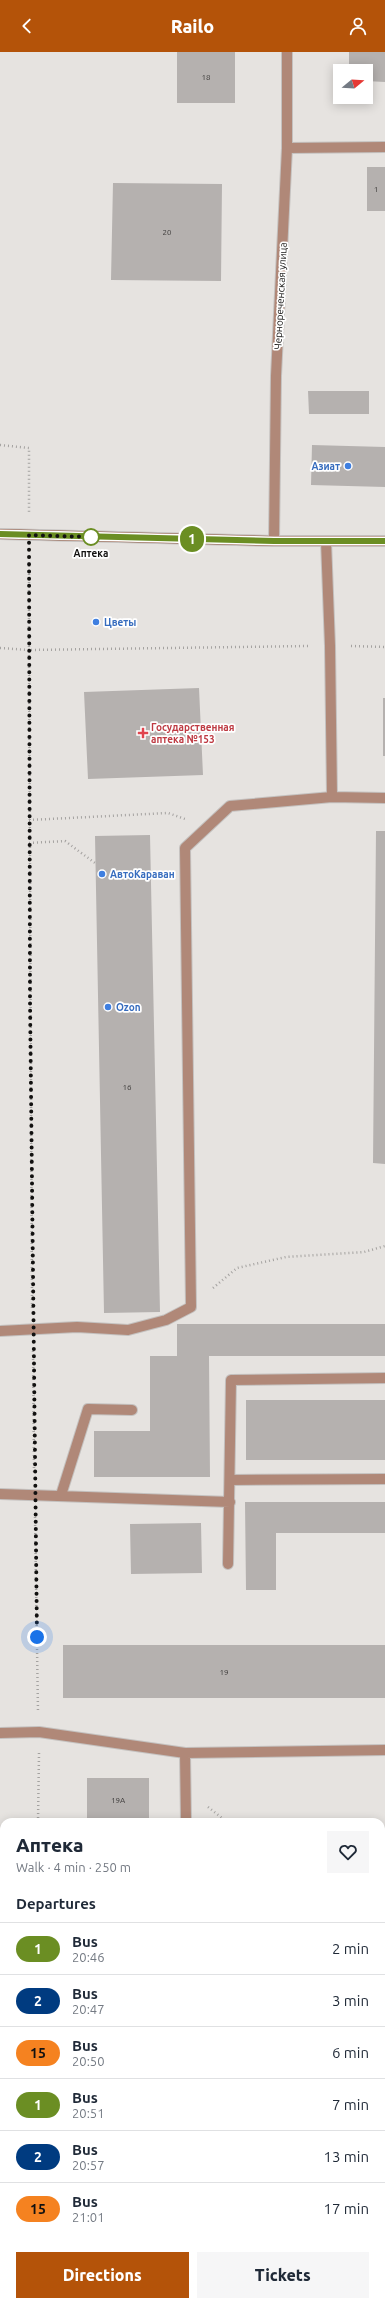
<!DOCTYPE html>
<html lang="en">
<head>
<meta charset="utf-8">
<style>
	:root { --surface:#fff; --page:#f6f6f7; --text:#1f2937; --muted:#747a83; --line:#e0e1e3; --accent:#b45309 }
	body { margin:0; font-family:Ubuntu,sans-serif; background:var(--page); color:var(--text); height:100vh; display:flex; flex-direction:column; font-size:15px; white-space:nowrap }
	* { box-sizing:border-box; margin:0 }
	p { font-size:13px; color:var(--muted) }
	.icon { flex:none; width:22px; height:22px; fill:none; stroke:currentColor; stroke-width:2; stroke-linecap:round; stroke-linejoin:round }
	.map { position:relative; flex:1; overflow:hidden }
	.details { position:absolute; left:0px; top:1766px; width:385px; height:488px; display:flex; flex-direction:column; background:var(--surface); border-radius:12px 12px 0 0; box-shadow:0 2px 10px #0003 }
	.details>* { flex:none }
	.badge { padding:0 8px; border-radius:13px; font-size:14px; line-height:26px }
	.needle { width:26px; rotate:72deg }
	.tools { position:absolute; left:333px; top:12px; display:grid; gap:8px }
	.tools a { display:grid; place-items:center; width:40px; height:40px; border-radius:0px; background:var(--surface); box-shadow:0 2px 10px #0003; font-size:20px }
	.you { position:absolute; width:20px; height:20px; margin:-10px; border:3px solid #fff; border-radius:50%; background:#1a73e8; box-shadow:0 0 0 6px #1a73e833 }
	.map>.badge { position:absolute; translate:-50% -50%; box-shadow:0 0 0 2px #fff }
	h2 { padding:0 16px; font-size:15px; line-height:36px }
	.round { display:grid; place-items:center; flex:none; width:42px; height:42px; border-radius:0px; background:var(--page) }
	.head { display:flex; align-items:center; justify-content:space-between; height:68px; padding:0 16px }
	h1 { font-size:19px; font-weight:800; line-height:30px }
	.primary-button { display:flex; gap:8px; margin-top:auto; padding:8px 16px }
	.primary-button a { flex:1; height:46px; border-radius:0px; background:var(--accent); color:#fff; font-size:16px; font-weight:800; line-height:46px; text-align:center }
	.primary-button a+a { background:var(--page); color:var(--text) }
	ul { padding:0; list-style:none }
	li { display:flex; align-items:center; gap:12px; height:52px; padding:0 16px; border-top:1px solid var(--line) }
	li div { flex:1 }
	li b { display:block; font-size:15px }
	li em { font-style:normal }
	li .badge { min-width:44px; font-weight:700; text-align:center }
	header { display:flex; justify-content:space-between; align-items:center; height:52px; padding:0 16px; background:var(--accent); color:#fff; font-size:18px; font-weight:800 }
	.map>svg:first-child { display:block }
</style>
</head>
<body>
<header><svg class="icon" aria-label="back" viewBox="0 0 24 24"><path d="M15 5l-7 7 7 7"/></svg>Railo<svg class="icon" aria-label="person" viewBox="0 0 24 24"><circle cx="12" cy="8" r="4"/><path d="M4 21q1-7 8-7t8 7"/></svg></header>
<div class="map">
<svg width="385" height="2254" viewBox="0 0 385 2254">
	<rect width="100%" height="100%" fill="#e6e3e0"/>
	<path fill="#b5b1af" d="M177,0H235V51H177Z
		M349,0H385V30L366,29V19H349Z
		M367,115H385V159H367Z
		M113,131L222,132L221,229L111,228Z
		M308,339H369V362H309Z
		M312,393L385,395V435L311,433Z
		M199,636L203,723L88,727L84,640Z
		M383,646H385V704H383Z
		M376,779H385V1112L373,1111Z
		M150,783L160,1260L104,1261L95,784Z
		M177,1272H385V1304H209L210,1425H94V1379H150V1304H177Z
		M246,1348H385V1408H246Z
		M245,1450H385V1481H276V1538H246Z
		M201,1471L202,1521L131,1522L130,1472Z
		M63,1593H385V1646H63Z
		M87,1726H149V1770H87Z
		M381,2080H385V2139H381Z"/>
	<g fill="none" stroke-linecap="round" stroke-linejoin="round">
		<g stroke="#c4c1bf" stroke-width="12">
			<path id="service" d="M326,489L330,594L332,745L385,746
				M0,1279L77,1275L128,1278L166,1268L191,1255L185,796L230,754L332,745
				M230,1428L385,1427
				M0,1442L230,1450
				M61,1443L88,1357L132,1358
				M228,1512L231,1328L385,1326
				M0,1681L39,1680L185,1701L385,1698
				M185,1701L186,1770
				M381,2058H385
				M82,2254V2250"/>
		</g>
		<g stroke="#c4c1bf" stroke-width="12">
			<path id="minor" d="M287,96L385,95
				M274,489L276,324L287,96V0"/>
		</g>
		<g stroke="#c4c1bf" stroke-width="12">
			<path id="tertiary" d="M0,2192H4
				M381,2202H385"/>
		</g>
		<g stroke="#c4c1bf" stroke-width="12">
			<path id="secondary" d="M0,482L274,489H385"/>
		</g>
		<path stroke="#a4a2a0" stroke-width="2.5" stroke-dasharray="1 3" stroke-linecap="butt" d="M0,393L29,396V462
			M351,594L385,595
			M0,596L29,598V503
			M29,768L168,761L185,767
			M29,791L65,789L95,811
			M213,1236L237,1216L286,1205L364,1200L385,1194
			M32,1256L29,598L308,594
			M33,1299L34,1422
			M35,1465L38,1660
			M208,1755L227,1770
			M38,1770L39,1701
			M381,1891L385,1894
			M381,1949L385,1944
			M0,2146H4
			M381,2164H385
			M47,2254L56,2250"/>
		<use href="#service" stroke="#b08878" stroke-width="10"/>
		<use href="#minor" stroke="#b08878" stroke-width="10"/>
		<use href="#tertiary" stroke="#b08878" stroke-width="10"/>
		<use href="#secondary" stroke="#935b44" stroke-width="10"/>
	</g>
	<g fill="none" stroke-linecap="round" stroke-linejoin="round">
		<g stroke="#fff" stroke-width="9">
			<path id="line" d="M0,482L274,489H385"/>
		</g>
		<use href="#line" stroke="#6b8e23" stroke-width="6"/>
		<path stroke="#121110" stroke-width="4" stroke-dasharray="0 7.2" d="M37,1585L30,948L29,483L91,485"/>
	</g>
	<g fill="#3f7fe0" stroke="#fff" stroke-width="1.5">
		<circle cx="348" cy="414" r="4"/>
		<circle cx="96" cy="570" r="4"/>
		<circle cx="102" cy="822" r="4"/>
		<circle cx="108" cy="955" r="4"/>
	</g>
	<circle fill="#fff" stroke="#6b8e23" stroke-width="2" cx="91" cy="485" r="8"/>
	<path fill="#e0444e" stroke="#fff" stroke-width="1.5" d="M141 675h4v4h4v4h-4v4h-4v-4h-4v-4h4z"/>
	<g text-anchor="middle" stroke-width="3.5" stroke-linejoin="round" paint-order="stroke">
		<g font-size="8" fill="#3b3938">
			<text x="206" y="28">18</text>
			<text x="376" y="140">1</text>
			<text x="167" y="183">20</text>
			<text x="127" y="1038">16</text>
			<text x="224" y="1623">19</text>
			<text x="118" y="1751">19А</text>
		</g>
		<g font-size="10" fill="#121110" stroke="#fff">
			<text transform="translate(280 244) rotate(-87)" y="4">Чернореченская улица</text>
		</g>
		<g font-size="10" font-weight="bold" fill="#366cbe" stroke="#fff" text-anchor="start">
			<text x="340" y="418" text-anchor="end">Азиат</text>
			<text x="104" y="574">Цветы</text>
			<text x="110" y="826">АвтоКараван</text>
			<text x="116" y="959">Ozon</text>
		</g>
		<g font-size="10" font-weight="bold" fill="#121110" stroke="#fff">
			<text x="91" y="505">Аптека</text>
		</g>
		<g font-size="10" font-weight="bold" fill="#be3a42" stroke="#fff" text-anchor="start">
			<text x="151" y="679">Государственная<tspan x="151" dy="12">аптека №153</tspan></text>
		</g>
	</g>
</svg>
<div class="tools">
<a><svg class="needle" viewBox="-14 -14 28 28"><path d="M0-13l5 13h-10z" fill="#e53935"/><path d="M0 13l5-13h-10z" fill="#747a83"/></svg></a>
</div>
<div class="you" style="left:37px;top:1585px"></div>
<b class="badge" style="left:192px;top:487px;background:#6b8e23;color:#fff">1</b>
<section class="details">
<div class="head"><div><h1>Аптека</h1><p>Walk · 4 min · 250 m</p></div><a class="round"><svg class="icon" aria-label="heart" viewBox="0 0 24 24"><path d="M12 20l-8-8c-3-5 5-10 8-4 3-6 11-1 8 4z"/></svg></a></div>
<h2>Departures</h2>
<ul>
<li><span class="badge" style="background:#6b8e23;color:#fff">1</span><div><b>Bus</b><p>20:46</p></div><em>2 min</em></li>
<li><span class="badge" style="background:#003b80;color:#fff">2</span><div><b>Bus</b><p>20:47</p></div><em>3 min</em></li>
<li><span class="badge" style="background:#f58220;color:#111">15</span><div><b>Bus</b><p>20:50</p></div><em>6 min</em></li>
<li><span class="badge" style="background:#6b8e23;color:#fff">1</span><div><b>Bus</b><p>20:51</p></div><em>7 min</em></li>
<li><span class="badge" style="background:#003b80;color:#fff">2</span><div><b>Bus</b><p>20:57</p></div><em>13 min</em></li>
<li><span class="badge" style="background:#f58220;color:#111">15</span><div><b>Bus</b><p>21:01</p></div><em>17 min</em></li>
</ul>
<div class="primary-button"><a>Directions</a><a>Tickets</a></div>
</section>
</div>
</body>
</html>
